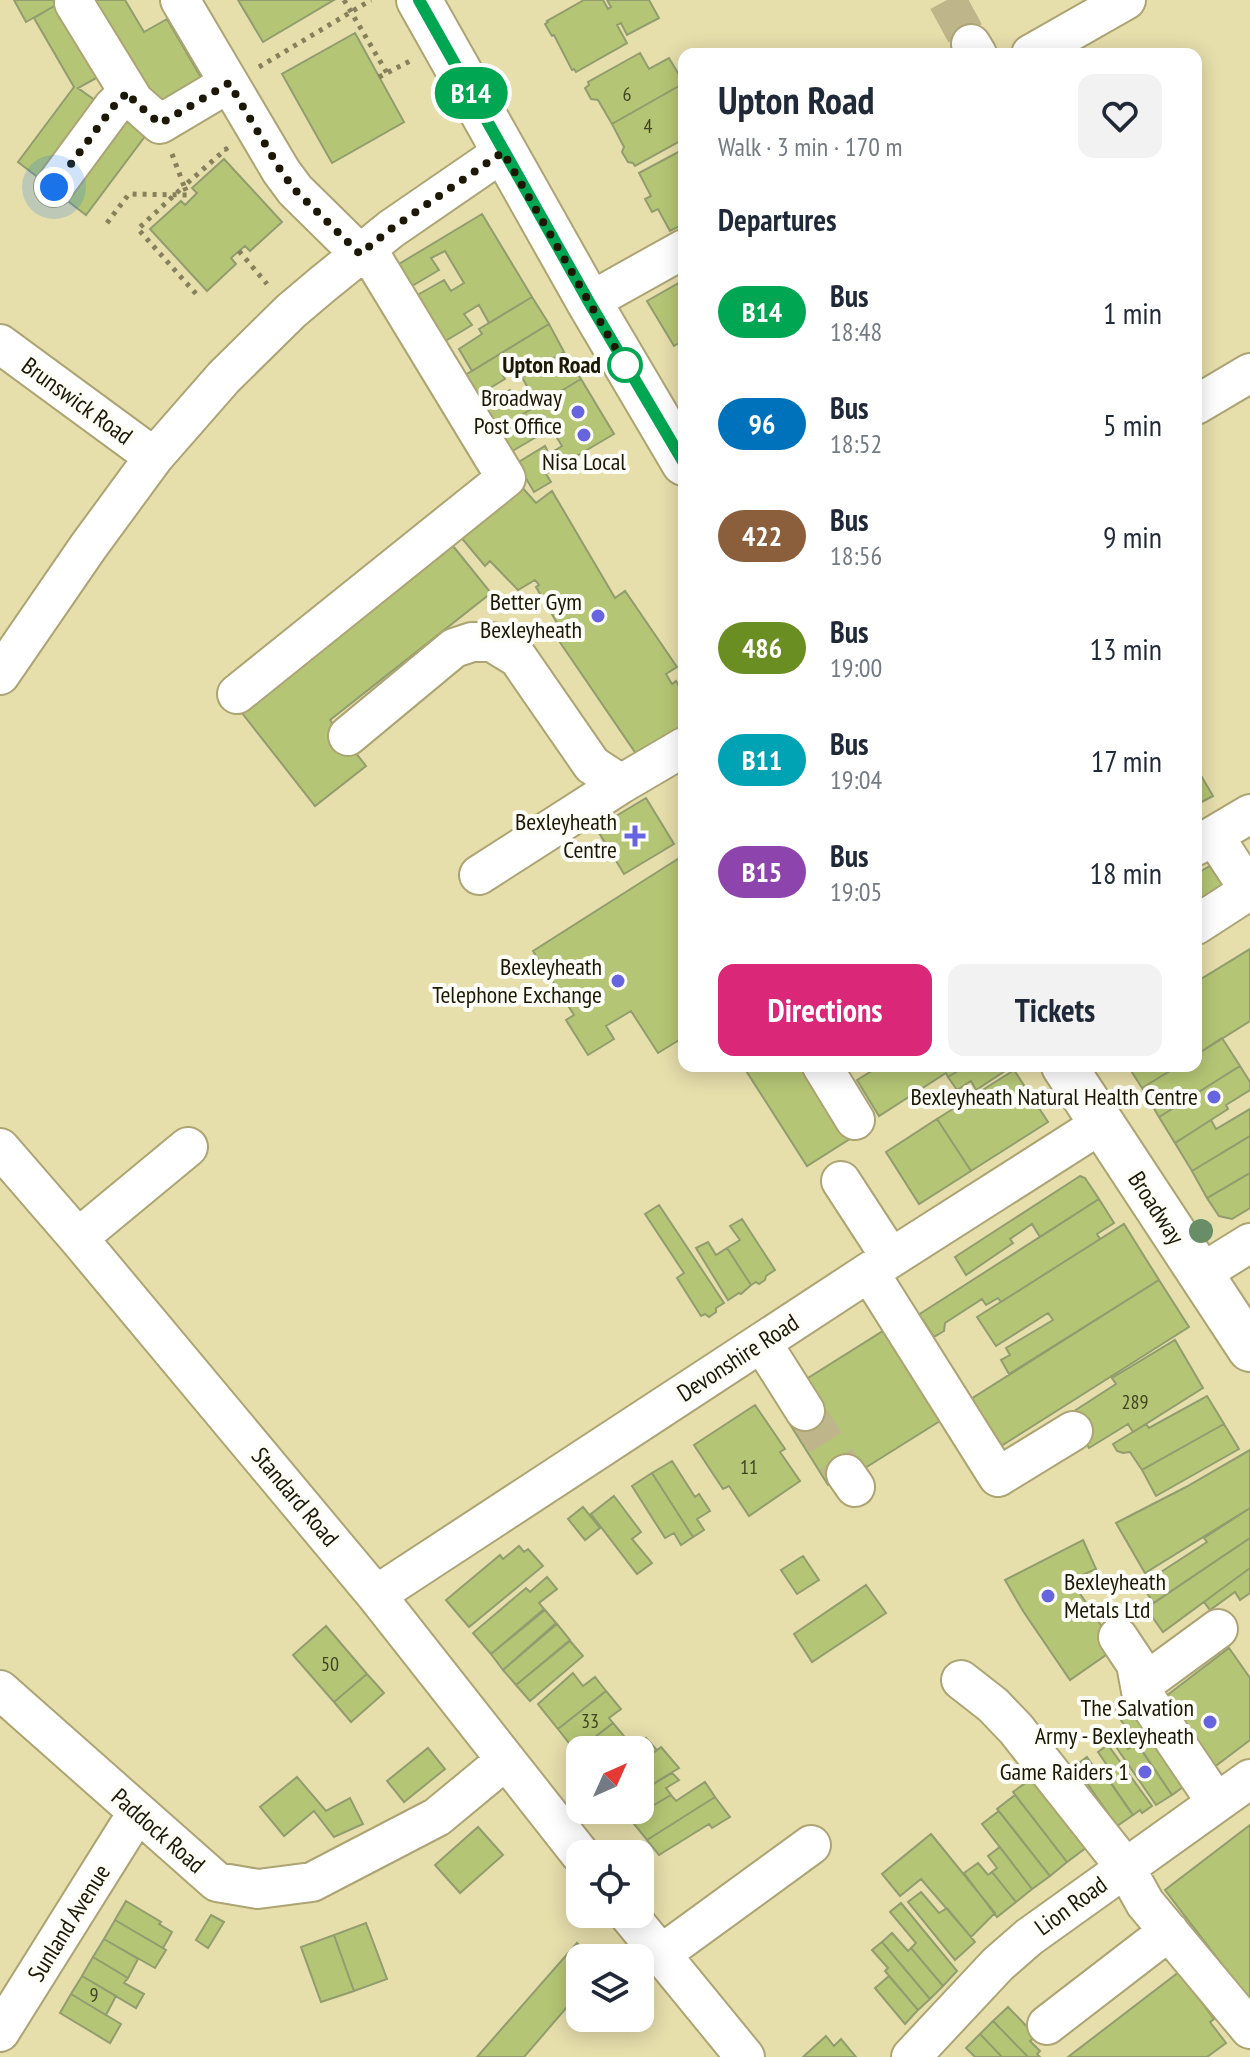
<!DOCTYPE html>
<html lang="en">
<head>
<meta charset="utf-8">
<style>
	:root { --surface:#fff; --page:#f2f2f3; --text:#1f2937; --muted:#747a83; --accent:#db2777 }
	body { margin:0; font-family:"PT Sans Narrow",sans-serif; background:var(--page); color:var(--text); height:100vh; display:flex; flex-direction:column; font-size:30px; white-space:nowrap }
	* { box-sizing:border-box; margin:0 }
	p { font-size:26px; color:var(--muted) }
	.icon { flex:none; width:44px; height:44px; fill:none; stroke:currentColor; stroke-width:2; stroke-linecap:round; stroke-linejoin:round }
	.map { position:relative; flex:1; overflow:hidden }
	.sheet { position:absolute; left:678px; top:48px; width:524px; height:1024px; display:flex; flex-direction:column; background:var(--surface); border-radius:16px; box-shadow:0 4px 20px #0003 }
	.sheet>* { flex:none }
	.badge { padding:0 16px; border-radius:26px; font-size:28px; line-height:52px }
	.needle { width:52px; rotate:45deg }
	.fabs { position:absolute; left:566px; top:1736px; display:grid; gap:16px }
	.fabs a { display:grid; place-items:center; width:88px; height:88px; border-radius:16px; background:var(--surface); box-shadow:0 4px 20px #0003; font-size:40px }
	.you { position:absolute; width:40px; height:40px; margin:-20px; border:6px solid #fff; border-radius:50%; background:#1a73e8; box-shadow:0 0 0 12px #1a73e833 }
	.map>.badge { position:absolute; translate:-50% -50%; box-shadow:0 0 0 4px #fff }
	h2 { padding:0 40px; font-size:30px; line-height:72px }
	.round { display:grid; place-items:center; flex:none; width:84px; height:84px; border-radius:16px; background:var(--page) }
	.headline { display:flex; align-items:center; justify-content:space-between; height:136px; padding:0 40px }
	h1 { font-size:38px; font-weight:700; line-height:60px }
	.cta { display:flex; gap:16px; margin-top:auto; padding:16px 40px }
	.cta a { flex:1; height:92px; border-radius:16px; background:var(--accent); color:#fff; font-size:32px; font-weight:700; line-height:92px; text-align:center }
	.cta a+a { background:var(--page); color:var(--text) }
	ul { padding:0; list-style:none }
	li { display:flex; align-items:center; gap:24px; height:112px; padding:0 40px }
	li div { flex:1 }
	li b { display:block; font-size:30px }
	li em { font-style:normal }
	li .badge { min-width:88px; font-weight:700; text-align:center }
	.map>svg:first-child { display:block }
</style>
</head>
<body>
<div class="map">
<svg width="1250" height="2057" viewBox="0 0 1250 2057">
	<rect width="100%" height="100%" fill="#e6deab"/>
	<path fill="#b4c675" stroke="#919d6e" stroke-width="2" d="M14,0H65L26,22Z
		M93,0H125L144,32L167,19L203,81L155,108Z
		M238,0H334L263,42Z
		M584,0H603L608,9L611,7L607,0H649L659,18L627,35L621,23L617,25L627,43L576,72L574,69L572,70L554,35L552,36L545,24L548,22L547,21Z
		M56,5L98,77L78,88L96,101L39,178L18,162L74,87L34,18Z
		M355,33L404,122L332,163L282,74Z
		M640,53L649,69L669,58L684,83L612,124L598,100L591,99L585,88L589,85L588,82Z
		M679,86L684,95V122L682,124L684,128V139L635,166L633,163L628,162L622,152L624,147L612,124Z
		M130,110L152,127L86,215L64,198Z
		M684,149V224L670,231L658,209L652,212L645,199L651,196L639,173Z
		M224,159L282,222L250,251L245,246L239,251L231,258L236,264L207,291L150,229L181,201L185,205L197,193L192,188Z
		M482,214L532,297L489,323L479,305L464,314L472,325L442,343L414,297L444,280L451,291L464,283L445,251L431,258L439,270L407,289L394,267Z
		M684,280V340L674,346L647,301Z
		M532,297L549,324L472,371L459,349L482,334L479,329Z
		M549,324L564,352L522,377L515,366L502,374L505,379L475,397L462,377Z
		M564,352L581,379L495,431L482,407L510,390L517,400L530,392L522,377Z
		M581,379L614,434L546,474L551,482L534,492L517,463L545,446L549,454L562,446L543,415L530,423L538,436L509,453L495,431Z
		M520,485L536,503L552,491L615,598L625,591L677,667L666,674L672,684L676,681L684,693V727L639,758L557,638L563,633L536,587L539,585L535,580L518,590L490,561L485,566L454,529Z
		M453,546L491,593L330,720L366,766L315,806L242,713Z
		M1196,767L1213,796L1196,805Z
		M646,798L674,844L624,874L596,828Z
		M684,855V1037L658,1053L631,1011L606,1026L614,1039L588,1055L566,1020L574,1015L533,951Z
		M1220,860L1235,886L1196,910V874Z
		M1250,949V1021L1196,1055V982Z
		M1222,1038L1240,1066L1159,1117L1142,1088L1178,1066H1196V1055Z
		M743,1066H806L853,1137L807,1166Z
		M880,1066H966L948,1077L946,1073L879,1116L857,1080Z
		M966,1066H1011V1067L976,1090L971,1081L957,1090L948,1077Z
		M1128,1066H1178L1142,1088Z
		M1240,1066L1250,1082V1090L1226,1105L1228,1109L1175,1143L1159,1117Z
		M1014,1070L1048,1122L971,1171L937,1119Z
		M1250,1109V1136L1192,1171L1175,1143L1211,1120L1216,1129Z
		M937,1119L971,1171L919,1204L886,1152Z
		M1250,1136V1173L1207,1198L1192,1171Z
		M1250,1173V1208L1232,1219L1219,1216L1207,1198Z
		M1080,1176L1085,1178L1099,1199L1040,1237L1032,1224L1010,1239L1013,1243L966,1275L955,1257Z
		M1099,1199L1114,1223L1097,1234L1100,1239L1001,1302L998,1298L986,1305L982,1299L945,1323L944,1331L934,1337L923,1320L918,1322L915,1317Z
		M659,1205L724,1303L716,1308V1312L709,1317L705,1314L701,1316L677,1278L684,1273L645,1214Z
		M742,1219L775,1270L766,1276L765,1280L759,1284L756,1282L751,1285L727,1248L740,1240L730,1226Z
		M1124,1224L1159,1280L1009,1374L1001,1360L1010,1355L1006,1348L1053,1320L1048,1313L996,1346L977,1317Z
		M708,1242L716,1255L727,1248L751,1285L741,1294L739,1293L728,1300L696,1248Z
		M1159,1280L1189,1327L998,1448L963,1404Z
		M883,1331L940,1421L857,1473L854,1469L828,1485L788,1421L814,1405L800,1383Z
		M1175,1340L1203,1388L1133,1432L1128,1424L1089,1448L1068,1415L1116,1384L1112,1378Z
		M1207,1396L1224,1424L1142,1470L1130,1452L1123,1453L1117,1451L1113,1444L1146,1424L1149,1428Z
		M755,1405L785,1449L780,1452L800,1481L749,1516L729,1486L723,1489L694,1445Z
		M1224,1424L1239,1449L1156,1496L1142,1470Z
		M1250,1450V1508L1145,1573L1116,1523L1186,1487Z
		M672,1461L695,1497L699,1494L710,1511L697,1519L704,1530L693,1537L652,1473Z
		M652,1473L693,1537L681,1545L674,1533L665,1538L632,1486Z
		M614,1496L641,1532L632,1539L652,1563L637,1574L591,1514Z
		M583,1507L600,1528L585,1540L568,1519Z
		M1250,1508V1538L1154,1603L1141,1585L1207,1542L1204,1538Z
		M1250,1538V1568L1163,1632L1146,1608Z
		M1083,1540L1096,1569L1071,1580L1116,1648L1070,1680L1023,1611L1005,1580Z
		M519,1546L524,1552L528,1549L543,1566L469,1627L446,1600L500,1555L503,1559Z
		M803,1556L819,1580L797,1594L781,1570Z
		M1250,1568V1593L1240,1600L1235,1592L1210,1610L1204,1602Z
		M547,1577L557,1589L539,1603L544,1609L491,1654L473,1633L526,1588L530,1592Z
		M866,1585L886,1613L812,1662L794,1634Z
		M545,1610L556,1623L503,1670L491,1654Z
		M557,1624L570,1640L516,1685L503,1670Z
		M326,1626L367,1674L334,1702L293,1655Z
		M570,1641L583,1656L530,1701L516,1685Z
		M1229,1648L1250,1678V1740L1205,1774L1157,1703Z
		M573,1673L583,1686L595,1677L606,1691L558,1729L538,1704Z
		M367,1674L384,1693L351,1722L334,1702Z
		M606,1691L621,1709L609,1718L613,1723L576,1752L558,1729Z
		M1127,1697L1187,1784L1172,1795L1112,1707Z
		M613,1723L629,1742L619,1750H580V1757L576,1752Z
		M1119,1736L1128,1749L1137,1743L1172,1795L1156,1805L1112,1741Z
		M646,1738L657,1750L640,1763V1750H619L629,1742L633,1749Z
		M1108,1745L1152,1806L1142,1813L1140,1810L1133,1815L1107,1778L1113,1774L1098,1752Z
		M661,1747L679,1768L640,1792V1763Z
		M428,1748L445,1769L404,1802L387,1781Z
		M1087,1757L1101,1777L1105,1774L1133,1815L1117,1826L1075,1766Z
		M672,1773L679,1780L666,1788L671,1795L630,1819L623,1810H640V1792Z
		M297,1777L326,1811L350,1798L363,1824L334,1837L314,1811L284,1836L260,1807Z
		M1031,1779L1047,1800L1050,1799L1087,1847L1067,1862L1013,1792Z
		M705,1782L715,1797L647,1840L630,1819L671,1795L676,1801Z
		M1015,1795L1067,1862L1050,1876L997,1809Z
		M715,1797L730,1817L712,1828L709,1824L659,1855L647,1840Z
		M999,1811L1050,1876L1032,1889L982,1824Z
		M1250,1825V2001L1165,1890Z
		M478,1827L503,1855L460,1893L435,1865Z
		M931,1834L995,1913L971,1937L921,1879L900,1896L882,1874Z
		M1000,1847L1032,1889L1016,1902L992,1872L997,1868L988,1856Z
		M978,1863L988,1875L992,1872L1016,1902L997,1917L964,1873Z
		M921,1892L939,1913L947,1908L975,1942L955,1960L908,1902Z
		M126,1901L161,1922L159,1924L172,1932L163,1948L115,1920Z
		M901,1903L957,1971L943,1986L911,1948L916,1943L890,1912Z
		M211,1915L224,1922L208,1948L196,1940Z
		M115,1920L166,1950L155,1968L104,1939Z
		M366,1923L387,1979L354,1991L334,1935Z
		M892,1933L908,1951L911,1948L943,1986L930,1999L882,1942Z
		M334,1935L354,1991L321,2002L301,1947Z
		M104,1939L138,1959L128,1978L93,1957Z
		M882,1942L930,1999L918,2010L885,1971L888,1968L872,1950Z
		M577,1943L594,1958H580V1992L524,2057H477Z
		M93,1957L128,1978L124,1983L144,1994L136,2008L82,1976Z
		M1179,1972L1214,2019L1210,2022L1226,2043L1207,2057H1068Z
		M82,1976L116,1996L106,2015L71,1994Z
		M889,1976L918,2010L905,2024L875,1988Z
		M71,1994L121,2024L110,2043L60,2013Z
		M1008,2007L1036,2036L1030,2041L1040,2051L1037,2054L1040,2057H1028L993,2021Z
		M993,2021L1028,2057H1002L980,2034Z
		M980,2034L1002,2057H975L966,2048Z
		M826,2036L834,2046L841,2039L856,2057H803Z"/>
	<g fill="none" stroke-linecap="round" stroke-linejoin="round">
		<path stroke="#beb68a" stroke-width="38" stroke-dasharray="38 19" stroke-linecap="butt" d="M947,0L971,44
			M805,1411L846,1474"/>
		<g stroke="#ada474" stroke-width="42">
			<path id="minor" d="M180,0L281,171L295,190L360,254
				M74,3L134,101L160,124L229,83
				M971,44L977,54
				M1031,54L1126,0
				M54,187L113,107L128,92
				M589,302L684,249
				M0,344L154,457
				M1196,405L1250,373
				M0,675L88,547L154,457L224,377L291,311L323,284L391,229L503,152
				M237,694L506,478L367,249
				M348,736L454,648L472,642H492L518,658L592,765L621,784L479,875
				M621,784L684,747
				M1214,836L1250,891
				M1196,846L1250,814
				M1196,925L1250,890
				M822,1066L855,1120
				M0,1148L78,1238L376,1595L580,1854
				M841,1181L891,1258
				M78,1238L188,1147
				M869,1272L998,1477L1073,1431
				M1200,1274L1250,1243
				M762,1343L805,1411
				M846,1474L855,1487
				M376,1595L869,1272L1101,1124
				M1118,1637L1136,1664L1141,1691L1216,1802
				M961,1680L993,1705L1016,1729L1125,1867L1145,1903L1250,2029
				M0,1690L217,1882L258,1889L312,1882L437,1817L506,1760
				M1141,1691L1147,1681L1218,1629
				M628,1914L745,2057
				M660,1955L811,1845
				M1047,2025L1169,1931
				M0,2032L137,1813
				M911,2057L998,1964L1029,1937L1250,1779"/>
		</g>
		<g stroke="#ada474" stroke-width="48">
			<path id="major" d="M419,0L589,302L684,463
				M1064,1066L1250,1349"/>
		</g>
		<path stroke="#86805c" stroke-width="5" stroke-dasharray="4 6" stroke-linecap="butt" d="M344,0L387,73
			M259,67L371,0
			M379,77L410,61
			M172,154L184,186L138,229L198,296
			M107,223L129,194L188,195L184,186L226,149L227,151
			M239,251L267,284"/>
		<use href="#minor" stroke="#fff" stroke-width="38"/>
		<use href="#major" stroke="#fff" stroke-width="44"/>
	</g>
	<circle fill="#698e67" cx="1201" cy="1231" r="12"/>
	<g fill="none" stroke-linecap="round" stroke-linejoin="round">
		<g stroke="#fff" stroke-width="18">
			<path id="line" d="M419,0L589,302L684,463"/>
		</g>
		<use href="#line" stroke="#00a651" stroke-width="12"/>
		<path stroke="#1c1805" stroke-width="8" stroke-dasharray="0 14.4" d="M54,187L113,107L128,92L134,101L160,124L229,83L281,171L295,190L360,254L391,229L503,152L625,365"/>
	</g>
	<circle fill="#fff" stroke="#00a651" stroke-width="4" cx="625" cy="365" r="16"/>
	<g fill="#6664de" stroke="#fefef8" stroke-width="3">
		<circle cx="578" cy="412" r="8"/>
		<circle cx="584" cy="435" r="8"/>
		<circle cx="598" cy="616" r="8"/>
		<path d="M631 824h8v8h8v8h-8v8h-8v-8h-8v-8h8z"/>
		<circle cx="618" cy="981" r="8"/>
		<circle cx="1214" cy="1097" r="8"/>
		<circle cx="1048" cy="1596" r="8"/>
		<circle cx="1210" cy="1722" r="8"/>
		<circle cx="1145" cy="1772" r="8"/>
	</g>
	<g text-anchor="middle" stroke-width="8" stroke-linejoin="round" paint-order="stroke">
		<g font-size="20" fill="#424421">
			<text x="627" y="101">6</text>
			<text x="648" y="133">4</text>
			<text x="1135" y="1409">289</text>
			<text x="749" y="1474">11</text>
			<text x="330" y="1671">50</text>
			<text x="590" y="1728">33</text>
			<text x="94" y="2002">9</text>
		</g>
		<g font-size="24" font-weight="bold" fill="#1c1805" stroke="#fefef8" text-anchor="end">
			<text x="601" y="373">Upton Road</text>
		</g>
		<g font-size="24" fill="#1c1805" stroke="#fefef8" text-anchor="end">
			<text x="562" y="406">Broadway<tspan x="562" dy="28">Post Office</tspan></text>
			<text x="584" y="470" text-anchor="middle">Nisa Local</text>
			<text x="582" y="610">Better Gym<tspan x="582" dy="28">Bexleyheath</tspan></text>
			<text x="617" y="830">Bexleyheath<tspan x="617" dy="28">Centre</tspan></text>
			<text x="602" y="975">Bexleyheath<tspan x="602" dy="28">Telephone Exchange</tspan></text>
			<text x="1198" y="1105">Bexleyheath Natural Health Centre</text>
			<text x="1064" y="1590" text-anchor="start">Bexleyheath<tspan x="1064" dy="28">Metals Ltd</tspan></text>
			<text x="1194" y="1716">The Salvation<tspan x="1194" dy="28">Army - Bexleyheath</tspan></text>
			<text x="1129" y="1780">Game Raiders 1</text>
		</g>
		<g font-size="24" fill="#1c1805" stroke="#fefef8">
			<text transform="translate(77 401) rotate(36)" y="8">Brunswick Road</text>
			<text transform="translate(1156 1208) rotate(57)" y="8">Broadway</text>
			<text transform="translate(738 1358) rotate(-33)" y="8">Devonshire Road</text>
			<text transform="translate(295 1497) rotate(50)" y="8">Standard Road</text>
			<text transform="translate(158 1831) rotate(41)" y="8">Paddock Road</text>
			<text transform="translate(1071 1906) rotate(-36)" y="8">Lion Road</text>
			<text transform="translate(69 1923) rotate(-58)" y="8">Sunland Avenue</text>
		</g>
	</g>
</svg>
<div class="fabs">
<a><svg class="needle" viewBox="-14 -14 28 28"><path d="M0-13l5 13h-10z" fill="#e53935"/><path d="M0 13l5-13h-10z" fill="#747a83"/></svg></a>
<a><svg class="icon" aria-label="locate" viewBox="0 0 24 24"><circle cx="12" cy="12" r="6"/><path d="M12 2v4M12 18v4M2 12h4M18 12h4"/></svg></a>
<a><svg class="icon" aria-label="layers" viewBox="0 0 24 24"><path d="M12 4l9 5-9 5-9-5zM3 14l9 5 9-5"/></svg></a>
</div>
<div class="you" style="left:54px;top:187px"></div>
<b class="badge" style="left:471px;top:93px;background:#00a651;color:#fff">B14</b>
<section class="sheet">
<div class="headline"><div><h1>Upton Road</h1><p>Walk · 3 min · 170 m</p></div><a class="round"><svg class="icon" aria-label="heart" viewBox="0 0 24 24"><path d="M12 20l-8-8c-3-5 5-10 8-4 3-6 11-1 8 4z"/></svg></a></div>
<h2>Departures</h2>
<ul>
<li><span class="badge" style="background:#00a651;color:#fff">B14</span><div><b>Bus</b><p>18:48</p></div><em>1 min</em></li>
<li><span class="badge" style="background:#0072bc;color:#fff">96</span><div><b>Bus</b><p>18:52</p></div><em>5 min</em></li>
<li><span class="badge" style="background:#8b5e3c;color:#fff">422</span><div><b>Bus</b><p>18:56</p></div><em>9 min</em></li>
<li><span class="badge" style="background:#6b8e23;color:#fff">486</span><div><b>Bus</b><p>19:00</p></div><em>13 min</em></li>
<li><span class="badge" style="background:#00a3b4;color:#fff">B11</span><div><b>Bus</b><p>19:04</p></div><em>17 min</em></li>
<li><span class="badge" style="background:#8e44ad;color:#fff">B15</span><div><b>Bus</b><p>19:05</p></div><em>18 min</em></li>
</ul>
<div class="cta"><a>Directions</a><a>Tickets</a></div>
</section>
</div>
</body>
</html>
